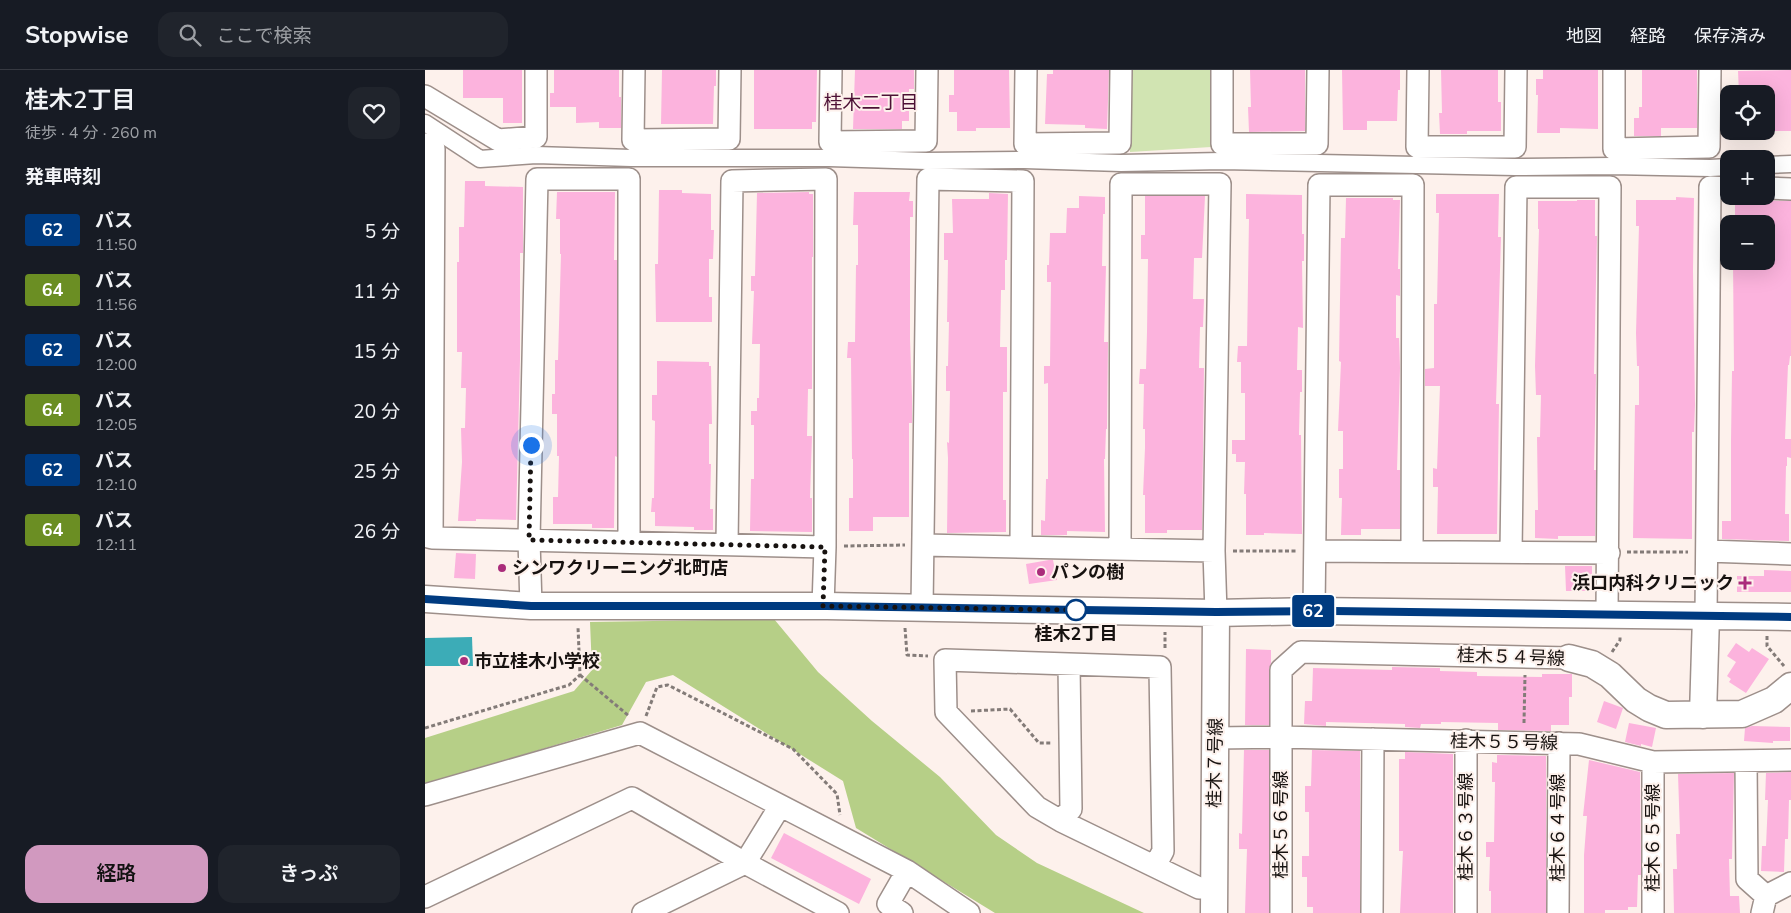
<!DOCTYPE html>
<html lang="ja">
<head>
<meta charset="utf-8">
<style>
	:root { --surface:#171b24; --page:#20242c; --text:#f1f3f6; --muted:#9ea1a6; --line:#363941; --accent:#d199bf }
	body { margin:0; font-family:"Nunito Sans","Noto Sans JP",sans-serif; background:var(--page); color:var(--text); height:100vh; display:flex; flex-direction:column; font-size:19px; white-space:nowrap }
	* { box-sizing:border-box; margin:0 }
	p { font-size:16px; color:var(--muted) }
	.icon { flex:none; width:28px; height:28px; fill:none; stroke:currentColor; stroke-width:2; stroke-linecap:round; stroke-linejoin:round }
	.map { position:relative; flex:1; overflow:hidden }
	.details { display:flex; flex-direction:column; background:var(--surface); width:425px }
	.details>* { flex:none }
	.badge { padding:0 10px; border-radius:4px; font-size:18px; line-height:32px }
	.tools { position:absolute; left:1295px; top:15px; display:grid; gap:10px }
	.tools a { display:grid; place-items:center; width:55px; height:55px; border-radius:10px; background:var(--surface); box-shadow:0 5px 20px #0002; font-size:25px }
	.you { position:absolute; width:25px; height:25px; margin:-12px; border:4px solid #fff; border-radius:50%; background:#1a73e8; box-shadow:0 0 0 8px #1a73e833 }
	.map>.badge { position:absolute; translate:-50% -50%; box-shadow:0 0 0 2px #fff }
	h2 { padding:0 25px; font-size:19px; line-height:45px }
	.round { display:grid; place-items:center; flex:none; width:52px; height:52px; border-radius:15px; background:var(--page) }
	.overview { display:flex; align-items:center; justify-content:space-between; height:85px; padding:0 25px }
	h1 { font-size:24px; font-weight:600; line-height:38px }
	.action { display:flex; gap:10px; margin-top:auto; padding:10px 25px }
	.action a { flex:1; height:58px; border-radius:15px; background:var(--accent); color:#111; font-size:20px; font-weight:600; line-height:58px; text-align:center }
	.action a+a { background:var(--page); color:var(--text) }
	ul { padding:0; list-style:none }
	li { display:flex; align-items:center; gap:15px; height:60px; padding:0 25px }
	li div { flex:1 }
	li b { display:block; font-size:19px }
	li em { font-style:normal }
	li .badge { min-width:55px; font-weight:700; text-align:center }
	header { display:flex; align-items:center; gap:30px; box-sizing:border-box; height:70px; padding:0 25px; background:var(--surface); border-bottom:1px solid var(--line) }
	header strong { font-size:24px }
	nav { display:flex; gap:28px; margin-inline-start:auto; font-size:18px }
	.search { width:350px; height:45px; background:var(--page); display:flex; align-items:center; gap:12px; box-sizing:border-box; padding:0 18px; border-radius:15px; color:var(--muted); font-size:19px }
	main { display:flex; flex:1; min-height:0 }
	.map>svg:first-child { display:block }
</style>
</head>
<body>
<header>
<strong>Stopwise</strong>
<div class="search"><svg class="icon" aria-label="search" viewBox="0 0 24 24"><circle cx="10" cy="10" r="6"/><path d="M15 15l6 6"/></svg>ここで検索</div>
<nav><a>地図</a><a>経路</a><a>保存済み</a></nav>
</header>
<main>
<section class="details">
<div class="overview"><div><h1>桂木2丁目</h1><p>徒歩 · 4 分 · 260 m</p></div><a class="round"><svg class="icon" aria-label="heart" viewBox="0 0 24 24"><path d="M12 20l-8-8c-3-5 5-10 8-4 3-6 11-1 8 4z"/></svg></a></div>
<h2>発車時刻</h2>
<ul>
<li><span class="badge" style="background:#003b80;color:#fff">62</span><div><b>バス</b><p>11:50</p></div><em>5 分</em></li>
<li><span class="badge" style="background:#6b8e23;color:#fff">64</span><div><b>バス</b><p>11:56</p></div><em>11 分</em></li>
<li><span class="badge" style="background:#003b80;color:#fff">62</span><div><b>バス</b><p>12:00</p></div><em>15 分</em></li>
<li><span class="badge" style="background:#6b8e23;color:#fff">64</span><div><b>バス</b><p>12:05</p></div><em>20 分</em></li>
<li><span class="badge" style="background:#003b80;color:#fff">62</span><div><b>バス</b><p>12:10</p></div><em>25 分</em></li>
<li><span class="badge" style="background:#6b8e23;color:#fff">64</span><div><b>バス</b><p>12:11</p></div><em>26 分</em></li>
</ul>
<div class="action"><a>経路</a><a>きっぷ</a></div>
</section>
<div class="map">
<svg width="1366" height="843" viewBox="0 0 1366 843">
	<rect width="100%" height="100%" fill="#fdf1ec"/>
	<path fill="#d1e4b2" d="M705,0H787L786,77L705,82Z"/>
	<path fill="#b6cf87" d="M349,549L393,602L447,651L515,707L571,765L612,793L719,843H570L431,758L418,711L248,605L221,612L197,655L0,714V668L149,621L167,600L165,552Z"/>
	<path fill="#3cacb7" d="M47,567L48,596H0V568Z"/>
	<path fill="#fcb3dd" d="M38,0H97V53H78V28H38Z
		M129,0H194V27H196V58H174V52L151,53V37H125V23H129Z
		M237,0H291V16H289L288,54H236Z
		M329,0H392L391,52H387V59H329Z
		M430,0H489V19H484V51H477V59H428Z
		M529,0H584L585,58H551V61H532V42H524V25H529Z
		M628,0H684L682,59L660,58V55L620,54L622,4H628Z
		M825,0H880V61L824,62L823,37H826Z
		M917,0H975V20H973L972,51H942V60H918Z
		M1016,0H1073V32H1076V61H1042V64H1015L1014,43H1017Z
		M1118,0H1173V59L1135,58V63H1112L1113,25H1111V9H1118Z
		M1217,0H1272V58H1236V66H1209V48H1214V37H1217Z
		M1366,0V61H1349V24H1314L1313,1Z
		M40,111H60V116L98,117V183H95V290L91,450L51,449V451H33L37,392L36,358H40L41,318H36L37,282H32V192H34V157H39Z
		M234,120H257V123L286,124V160H289L288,189H284V227H287V252H231L230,194H233Z
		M132,122H190L189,190H192V387L190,386L189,458H167V454H128V427H133L134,386H132V344H127V324H130V290H133L136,184H135V149H131Z
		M384,122V124H388V187H387V319H383L382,366H387L385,428H387V462L325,461L326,409H329V355H326V341H332V328H334L335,274H327L329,221H326V206H330L332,123Z
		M429,122H485L484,131H488V147H485V269L487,327V353H484V447H448V461H424V428H428V389H427L426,288H422L423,272H430L431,195H433V155H428Z
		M564,123L583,124L582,190H580V220H576L575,277H582V322H578V430H581V462L522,463L523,388L522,372L524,373L525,321H521V296H523L524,252H522L523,190H519V163H528L527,129H564Z
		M821,124L877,125V164H879V191H877L878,258L873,257L872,300H877V322H875L874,365H876L877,464L839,463V465H821V424H819L820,392H811V384H807V370H820V323H816V292H812L813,276H822L824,149H821Z
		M1011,124H1074L1073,167H1076L1071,334H1074L1072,464H1012L1013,417H1008V398L1012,399L1015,316H1000V299L1009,298V234H1012L1014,143H1011Z
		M654,126L680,127V144H678L677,196H681L679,272H683L682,359H681L680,389H679L680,462L642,461V465H616V450L620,451L621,409H623V313L619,314V296H625L626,212H622V195H624L625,163H641L642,138H654Z
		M720,126H780L777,188H769L768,229H779L778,257H775L774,298H779L777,460H742V463H720V425H718L720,378V359H718L719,314H714L715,299H721L722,262L723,189H716V165H720Z
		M1251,127L1269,128L1268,201L1270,335L1269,362H1267V469L1208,468L1210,335H1214V296H1212L1211,263L1214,156H1211V130H1251Z
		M921,128H968V130H975L973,199H975V226L971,225V268H974L975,298L972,400H975V459H936V465H916L917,428H914V399H918V361H913L916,292L914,291L915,230L916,168H920Z
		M1152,130H1170V166H1172L1169,304H1171L1169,400H1171L1170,466H1133V469L1110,468V440H1113L1112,367H1115L1116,325H1111L1110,296L1114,159H1113V131H1152Z
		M1310,130L1366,131V286H1365L1364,295H1363L1360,369H1366V388L1362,387V396H1361L1360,444H1364V471L1297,469V451H1306V370L1307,301H1309L1308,191H1348V154H1310Z
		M232,291L284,292V296H286L287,354H284V394H286L285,439H288V460H269V457L230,456V442H226L227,428H229L230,351L227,350V325H232Z
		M31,483L51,484L50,509L29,508Z
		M624,490H628L632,510L604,514L601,494Z
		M1140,496H1167V521H1141Z
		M1339,500L1366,501V522H1312V506H1339Z
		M1311,573L1324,582L1327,578L1344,589L1321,623L1304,612L1306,609L1302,606L1311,592L1302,586Z
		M821,579L846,580V593L844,600V655H820Z
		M967,597L1015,598V601L1052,602V606L1117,607V604H1147V627H1144V655H1126V661L1073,660V653L1016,652V654H996L995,658L980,657V654L901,652V656L879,654L880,631H887L888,598L967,600Z
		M1179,631L1198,638L1191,659L1172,652Z
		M1204,653L1231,658L1227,677L1216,674V676L1200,672Z
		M1327,656L1365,657V671H1348V673L1319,671L1320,658Z
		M819,680H844V843H820L822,779H814V763L817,764Z
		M887,680L935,681V843H888V837H882V807H877V786H884V742H880V716H886Z
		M980,682L1028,684V843H975L978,781H974V689H980Z
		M1072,685L1121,686V843H1066V821H1064L1065,787H1061V772H1069L1070,712H1067V692L1072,693Z
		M1164,690L1215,702L1216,805H1213L1212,837H1203V840H1180V843H1159V785L1162,746H1158Z
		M1366,702V730H1364L1363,769H1360L1359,802L1336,801L1337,776H1341L1343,730H1340L1341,703Z
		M1309,703L1307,789H1304L1305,826H1314L1315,843H1249L1248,799H1252L1251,764H1255L1253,704Z
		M359,763L446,809L434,834L346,788Z"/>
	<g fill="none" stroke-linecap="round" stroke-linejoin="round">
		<g stroke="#9d8f8a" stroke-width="19">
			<path id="pedestrian" d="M0,53L55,89L111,85L206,88H404L502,91L599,90L696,93L797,91L1090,97L1187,96L1285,98L1304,97
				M1341,95L1366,94"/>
		</g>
		<g stroke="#9d8f8a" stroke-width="24">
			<path id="minor" d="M209,0L208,70L304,69L305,0
				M406,0L405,72L501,71L502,0
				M601,0L600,74L695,73L696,0
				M797,0V74H892L893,0
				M993,0L992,77H1090L1091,0
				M1189,0V79L1284,77L1285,0
				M0,26L73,70L111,67V0
				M0,74L9,79L7,468
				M1341,118L1366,119
				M0,466L7,468L400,477
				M302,474L307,111L401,109L400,477L398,536
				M498,475L789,481
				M695,479L696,114H795L789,481L791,543
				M890,481L1184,483
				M1282,481L1366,484
				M1086,482L1091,117H1185L1182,544
				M106,536L104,470L112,109H204V472
				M497,537L503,109L598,111L596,477
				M889,541L894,115H988L987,481
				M1281,546L1285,117L1304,118
				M790,668L856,667L1154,674L1228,692L1366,690
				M1041,670V843
				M1321,691L1322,809L1341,826
				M0,725L215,663L482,801L544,843
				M636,751L646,739L644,594
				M730,796L738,781L735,597L520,590L521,642L612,737L636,751L774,818H788
				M0,827L207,728L320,793L413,843
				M218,843L320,793L355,736
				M477,843L463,834L482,801
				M856,843V600L876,582L1144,588
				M947,843L948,669
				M1133,843L1134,673
				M1228,843V692
				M1337,843L1341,826L1366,813"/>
		</g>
		<g stroke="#9d8f8a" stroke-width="29">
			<path id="tertiary" d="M0,529L106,536H402L791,543L889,541L1366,547
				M1144,588L1167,594L1185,605L1211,630L1224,638L1241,645L1317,644L1349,630L1366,616
				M1278,645L1281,546
				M789,843L791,543"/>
		</g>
		<path stroke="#837b78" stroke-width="3" stroke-dasharray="4 2.5" stroke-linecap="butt" d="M419,476L480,475
			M808,481H871
			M1202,482H1263
			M480,558L482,585L503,586
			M1342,566V576L1359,596
			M740,578V562
			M1187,582L1195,570V566
			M155,605L204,646
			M546,641L585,639L614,673H627
			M221,646L232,617L243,615L368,679L412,724L415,745
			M1099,653L1100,605
			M0,658L144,615L155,605L153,557"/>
		<use href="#pedestrian" stroke="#fff" stroke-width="16"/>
		<use href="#minor" stroke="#fff" stroke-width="21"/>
		<use href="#tertiary" stroke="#fff" stroke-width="26"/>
	</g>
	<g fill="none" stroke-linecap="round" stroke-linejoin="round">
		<g stroke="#fff" stroke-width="11">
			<path id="line" d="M0,529L106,536H402L791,542L908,541L1366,547"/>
		</g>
		<use href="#line" stroke="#003b80" stroke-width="8"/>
		<path stroke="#171210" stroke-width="5" stroke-dasharray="0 9" d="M106,375L104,470L400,477L398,536L651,540"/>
	</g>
	<g fill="#aa2c7b" stroke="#fdf1ec" stroke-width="2">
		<circle cx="77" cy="498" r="5"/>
		<circle cx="616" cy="502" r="5"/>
		<path d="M1317.5 505.5h5v5h5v5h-5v5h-5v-5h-5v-5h5z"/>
		<circle cx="39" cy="591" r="5"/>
	</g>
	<circle fill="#fff" stroke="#003b80" stroke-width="2.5" cx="651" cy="540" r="10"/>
	<g text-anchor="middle" stroke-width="4" stroke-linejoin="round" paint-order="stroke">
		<g font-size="18" font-weight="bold" fill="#171210" stroke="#fdf1ec" text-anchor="start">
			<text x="87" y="504">シンワクリーニング北町店</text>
			<text x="626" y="508">パンの樹</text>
			<text x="1309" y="519" text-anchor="end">浜口内科クリニック</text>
			<text x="49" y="597">市立桂木小学校</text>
		</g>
		<g font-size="18" font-weight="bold" fill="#171210" stroke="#fdf1ec">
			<text x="651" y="570">桂木2丁目</text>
		</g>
		<g font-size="18" fill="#171210" stroke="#fdf1ec">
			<text transform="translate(1086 587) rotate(2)" y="6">桂木５４号線</text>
			<text transform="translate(1079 672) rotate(1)" y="6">桂木５５号線</text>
			<text transform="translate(790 693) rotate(-89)" y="6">桂木７号線</text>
			<text transform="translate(856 755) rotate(-90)" y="6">桂木５６号線</text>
			<text transform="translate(1041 757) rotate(-90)" y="6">桂木６３号線</text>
			<text transform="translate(1133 758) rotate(-90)" y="6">桂木６４号線</text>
			<text transform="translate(1228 768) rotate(-90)" y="6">桂木６５号線</text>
		</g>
		<g font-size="19" fill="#4c1035" stroke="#fdf1ec">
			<text x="446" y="39">桂木二丁目</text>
		</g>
	</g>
</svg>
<div class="tools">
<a><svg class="icon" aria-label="locate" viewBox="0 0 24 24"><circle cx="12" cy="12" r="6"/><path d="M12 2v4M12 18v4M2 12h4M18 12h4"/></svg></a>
<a>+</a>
<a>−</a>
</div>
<div class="you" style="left:106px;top:375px"></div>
<b class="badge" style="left:888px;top:541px;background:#003b80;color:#fff">62</b>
</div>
</main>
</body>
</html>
